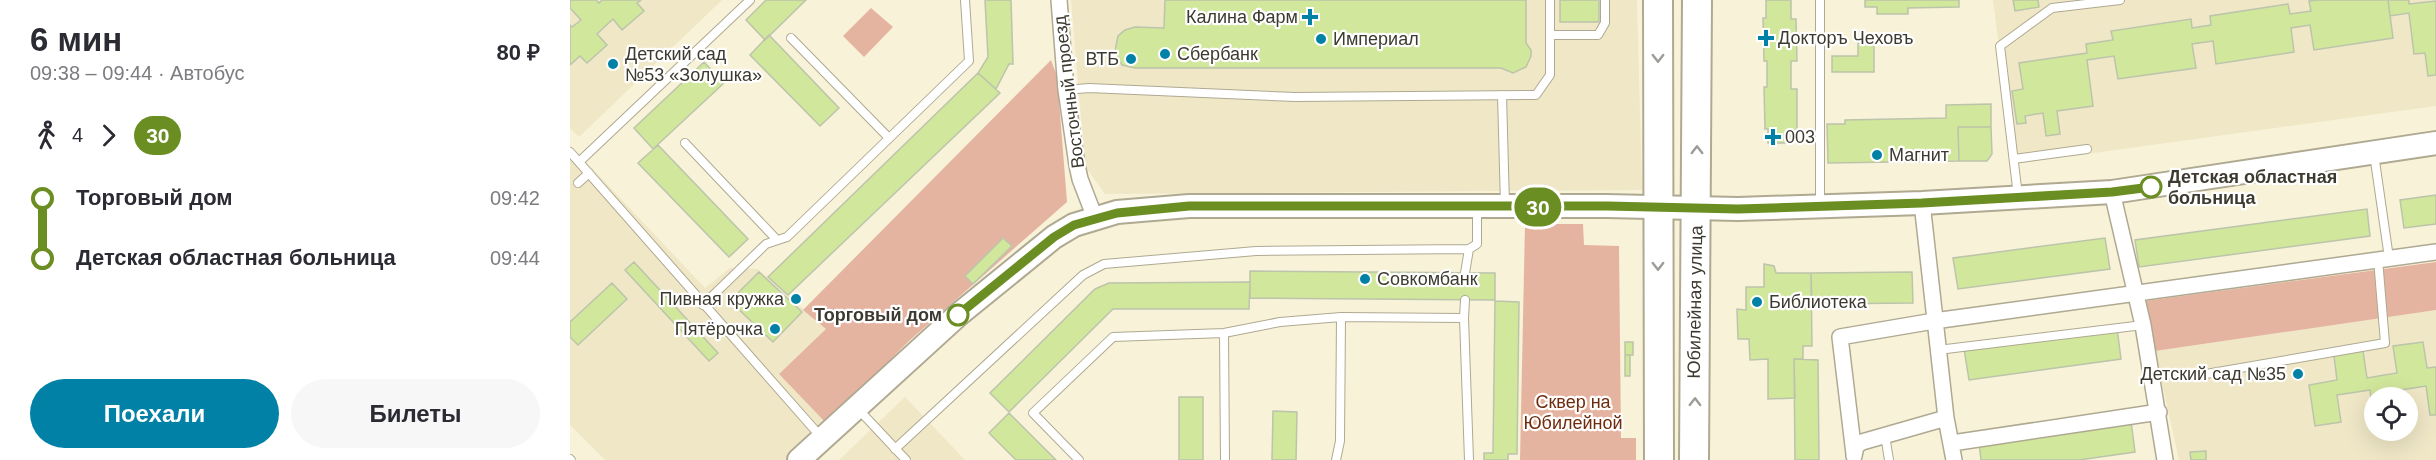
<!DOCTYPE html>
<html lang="ru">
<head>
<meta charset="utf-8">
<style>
	:root { --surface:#fff; --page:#f7f7f7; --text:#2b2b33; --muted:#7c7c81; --accent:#0281a6 }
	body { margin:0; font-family:Helvetica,sans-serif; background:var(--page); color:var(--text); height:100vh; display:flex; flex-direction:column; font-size:22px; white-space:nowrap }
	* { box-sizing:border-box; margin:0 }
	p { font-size:20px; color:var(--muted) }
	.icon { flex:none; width:33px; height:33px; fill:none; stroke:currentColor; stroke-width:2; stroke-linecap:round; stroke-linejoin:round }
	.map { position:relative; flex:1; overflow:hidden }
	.panel { display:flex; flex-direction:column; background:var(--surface); width:570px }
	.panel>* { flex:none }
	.badge { padding:0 12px; border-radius:20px; font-size:21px; line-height:39px }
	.controls { position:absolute; left:1794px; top:387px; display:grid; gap:12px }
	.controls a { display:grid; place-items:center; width:54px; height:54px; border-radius:50%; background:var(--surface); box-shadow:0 6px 24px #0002; font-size:30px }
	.map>.badge { position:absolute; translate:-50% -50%; box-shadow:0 0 0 3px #fff }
	.legs { display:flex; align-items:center; gap:9px; height:66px; padding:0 30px; font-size:20px }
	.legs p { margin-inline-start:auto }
	.summary { display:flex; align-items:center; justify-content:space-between; height:102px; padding:0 30px }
	h1 { font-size:33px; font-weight:700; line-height:45px }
	.action { display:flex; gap:12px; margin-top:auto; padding:12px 30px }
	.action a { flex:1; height:69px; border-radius:36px; background:var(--accent); color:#fff; font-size:24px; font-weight:700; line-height:69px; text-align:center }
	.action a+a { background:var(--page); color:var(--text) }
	ul { padding:0 30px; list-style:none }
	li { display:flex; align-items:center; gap:21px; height:60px; font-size:22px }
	li i { display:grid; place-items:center; width:9px; height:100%; margin:0 8px; background:currentColor }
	li i::after { content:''; width:15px; height:15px; margin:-8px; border:4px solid; border-radius:50%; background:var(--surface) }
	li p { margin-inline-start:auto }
	li:first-child i { background:linear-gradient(#0000 50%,currentColor 0) }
	li:last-child i { background:linear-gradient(currentColor 50%,#0000 0) }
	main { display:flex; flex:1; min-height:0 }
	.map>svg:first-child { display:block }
</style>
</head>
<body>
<main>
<section class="panel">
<div class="summary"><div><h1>6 мин</h1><p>09:38 – 09:44 · Автобус</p></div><b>80 ₽</b></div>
<div class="legs"><svg class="icon" aria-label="walk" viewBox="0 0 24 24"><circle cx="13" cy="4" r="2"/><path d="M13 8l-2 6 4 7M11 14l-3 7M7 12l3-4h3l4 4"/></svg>4<svg class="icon" aria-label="forward" viewBox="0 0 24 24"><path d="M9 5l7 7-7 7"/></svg><b class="badge" style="background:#6b8e23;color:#fff">30</b></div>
<ul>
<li><i style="color:#6b8e23"></i><b>Торговый дом</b><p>09:42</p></li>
<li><i style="color:#6b8e23"></i><b>Детская областная больница</b><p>09:44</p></li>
</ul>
<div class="action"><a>Поехали</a><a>Билеты</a></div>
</section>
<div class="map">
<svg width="1866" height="460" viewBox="0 0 1866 460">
	<rect width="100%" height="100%" fill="#f8f2d8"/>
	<path fill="#efe7c6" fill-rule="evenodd" d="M0,0H152L9,137L0,128Z
		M501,0H1067L1072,190L535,194L515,166Z
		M1423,0H1866V106L1444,164Z
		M0,145L135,288L160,268L188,269L256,329L209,374L256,423L217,460H35L0,425Z
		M1866,310V460H1609L1585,351ZM1804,398H1838V430H1804Z
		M335,397L395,460H269Z"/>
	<path fill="#e5b4a0" d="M301,8L323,27L294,57L273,36Z
		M481,60L487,76L497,202L339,341L256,423L209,374L256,329L233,310Z
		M955,224H1013L1014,245L1049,246L1051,438H1066V460H950Z
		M1866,262V310L1585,351L1575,301Z"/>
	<path fill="#d1e79b" stroke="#bcc4ac" stroke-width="1.5" d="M0,0H26L29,3L32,0H71L67,3L74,11L52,30L43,19L27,34L37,45L17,63L10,56L0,65V25L2,27L11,20L0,8Z
		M196,0H236L195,40L176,20Z
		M415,0H441L443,64H439L426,89L408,73L418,57Z
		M595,0H956V43L961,50V56L956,67L943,73L931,68H565L552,65L545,51L548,36L555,30L565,27L594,28Z
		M990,0H1029V22H990Z
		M1196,0H1221V19H1226L1227,61H1221V89H1227V130H1221V143H1198V129H1195L1194,87H1197V61H1194L1193,18H1196Z
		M1295,0H1389V7L1338,8V14H1307V7H1295Z
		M1443,0H1468L1469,7L1445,11Z
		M1748,0H1818L1823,38L1744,50L1740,25L1721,28L1724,52L1646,64L1643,41L1622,44L1626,68L1548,79L1544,56L1517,60L1523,106L1487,111L1490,134L1476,136L1473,113L1455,116L1456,123L1447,124L1442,91L1453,89L1449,63L1517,53L1516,44L1543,40L1541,31L1621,19L1622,28L1641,25L1640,16L1718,4L1720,14L1741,11L1739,1Z
		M1818,0H1839V4L1866,1V75L1858,76L1855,53L1844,54L1839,13L1820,16Z
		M199,35L269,108L250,126L180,55Z
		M1288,43H1304V72H1262V56H1288Z
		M134,62L154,83L83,149L64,128Z
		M408,73L430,93L218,295L198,277Z
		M1421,104V127H1388L1389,161L1258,163L1257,124H1275V120L1376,118V105Z
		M1388,127H1421L1422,154L1417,161H1389Z
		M88,145L178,239L159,257L68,163Z
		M1866,195V224L1834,228L1830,200Z
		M1797,209L1800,236L1569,267L1565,240Z
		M433,238L442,246L403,284L395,276Z
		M1535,238L1540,269L1388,289L1383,258Z
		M64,262L148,353L139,361L55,270Z
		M1194,264L1204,266L1206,273H1241L1242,346H1233V359H1224L1225,398L1198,399V359L1180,360L1179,339H1168L1167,309L1176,310V287H1194Z
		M680,271L925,273V300L680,298Z
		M189,272L232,312L203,342L160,301Z
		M1342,272L1343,303L1242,304L1241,273Z
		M680,282L679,309H543L439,412L420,393L525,289L539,283Z
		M42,283L57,299L8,345L0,337V322Z
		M925,301L949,302L947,454H938V460H914V453H923Z
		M1547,328L1551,359L1399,380L1394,349Z
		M1055,342H1063V355H1055Z
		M1853,342L1857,368L1866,367V415H1860L1856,386L1831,390L1832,398H1804V422L1800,390L1767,395L1771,422L1745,426L1739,385L1767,380L1764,356L1793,351L1797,378L1827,373L1823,346Z
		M1055,355H1060V376H1055Z
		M1224,359L1248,360L1249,460H1225Z
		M609,397H633V460H609Z
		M703,411L727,412L726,460H702Z
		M439,413L486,460H446L419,433Z
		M1561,421L1565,452L1509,460H1411L1409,442Z
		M1636,451V460H1621L1620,452Z"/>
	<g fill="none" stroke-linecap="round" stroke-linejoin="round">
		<g stroke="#afa992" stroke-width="10">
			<path id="lane" d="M980,35H1028L1035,23V0
				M221,38L319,138
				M496,90L519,88L725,97L966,95L980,75V0
				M932,95L935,205
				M115,143L207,240
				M0,152L251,437
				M1804,154L1819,258
				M1444,159L1517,149
				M9,162L180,0
				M8,183L19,173
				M1448,196L1430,46L1482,8L1550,0
				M1250,205V0
				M895,273L899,249L907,244V207
				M133,305L196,244L217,237L399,61L395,0
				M894,318L895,300
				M654,333L655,460
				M1368,350L1573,325
				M1636,374L1815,343L1808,259
				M289,410L336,460
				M1315,435L1319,460
				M325,449L513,275L534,264L686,251L899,249
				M0,459L1,460
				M509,460L463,413L543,337L654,333L710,322L771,317L894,318L899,460
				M766,460L770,441L771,317"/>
		</g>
		<g stroke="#afa992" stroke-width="18">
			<path id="street" d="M489,0L496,90L507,165L510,179L525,218
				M1542,192L1573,325L1595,460
				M1376,418L1384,460
				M1382,443L1589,412
				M1284,454L1270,337L1364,321L1866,252
				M1284,456L1286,446L1292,442L1376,418L1352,203"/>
		</g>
		<g stroke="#afa992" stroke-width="26">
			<path id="secondary" d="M229,460L388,315L484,237L504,225L547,212L619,206H1037L1168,209L1352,203L1542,192L1866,143"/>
		</g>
		<g stroke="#afa992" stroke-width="32">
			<path id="highway" d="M1088,0L1089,460
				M1124,460L1127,0"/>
		</g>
		<use href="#lane" stroke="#fff" stroke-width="8"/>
		<use href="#street" stroke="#fff" stroke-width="15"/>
		<use href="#secondary" stroke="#fff" stroke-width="22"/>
		<use href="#highway" stroke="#fff" stroke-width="28"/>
	</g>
	<defs><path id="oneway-chevron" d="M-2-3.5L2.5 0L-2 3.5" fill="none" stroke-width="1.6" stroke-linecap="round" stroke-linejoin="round" transform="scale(1.5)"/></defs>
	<g stroke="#9e9c98">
		<use href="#oneway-chevron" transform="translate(1088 58) rotate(90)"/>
		<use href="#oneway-chevron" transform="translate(1127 150) rotate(-90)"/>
		<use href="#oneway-chevron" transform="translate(1088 266) rotate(89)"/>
		<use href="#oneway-chevron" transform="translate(1125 402) rotate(-89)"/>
	</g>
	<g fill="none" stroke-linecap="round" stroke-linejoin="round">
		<g stroke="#fff" stroke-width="14">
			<path id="line-1" d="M388,315L484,237L504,225L547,213L619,206H1037L1168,209L1352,203L1542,192L1581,187"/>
		</g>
		<use href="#line-1" stroke="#6b8e23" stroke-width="9"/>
	</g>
	<g fill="#0281a6" stroke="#fff" stroke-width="2">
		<path d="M737 8h6v6h6v6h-6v6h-6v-6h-6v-6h6z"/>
		<path d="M1193 29h6v6h6v6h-6v6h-6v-6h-6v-6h6z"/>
		<circle cx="751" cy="39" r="6"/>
		<circle cx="595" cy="54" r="6"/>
		<circle cx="561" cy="59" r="6"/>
		<circle cx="43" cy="64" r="6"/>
		<path d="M1200 128h6v6h6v6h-6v6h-6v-6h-6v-6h6z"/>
		<circle cx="1307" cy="155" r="6"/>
		<circle cx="795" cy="279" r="6"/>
		<circle cx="226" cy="299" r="6"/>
		<circle cx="1187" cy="302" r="6"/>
		<circle cx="205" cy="329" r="6"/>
		<circle cx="1728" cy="374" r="6"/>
	</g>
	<g fill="#fff" stroke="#6b8e23" stroke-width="3">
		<circle cx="1581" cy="187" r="10"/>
		<circle cx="388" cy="315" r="10"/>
	</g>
	<g text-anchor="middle" stroke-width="4.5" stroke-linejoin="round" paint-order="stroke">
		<g font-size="18" fill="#3d3a30" stroke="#fff" text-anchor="start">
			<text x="728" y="23" text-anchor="end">Калина Фарм</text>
			<text x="1208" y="44">Докторъ Чеховъ</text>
			<text x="763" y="45">Империал</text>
			<text x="55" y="60">Детский сад<tspan x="55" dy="21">№53 «Золушка»</tspan></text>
			<text x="607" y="60">Сбербанк</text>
			<text x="549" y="65" text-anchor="end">ВТБ</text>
			<text x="1215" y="143">003</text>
			<text x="1319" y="161">Магнит</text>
			<text x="807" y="285">Совкомбанк</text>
			<text x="214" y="305" text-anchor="end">Пивная кружка</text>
			<text x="1199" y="308">Библиотека</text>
			<text x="193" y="335" text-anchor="end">Пятёрочка</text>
			<text x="1716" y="380" text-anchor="end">Детский сад №35</text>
		</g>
		<g font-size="18" fill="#3d3a30" stroke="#fff">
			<text transform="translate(499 92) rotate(-97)" y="6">Восточный проезд</text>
			<text transform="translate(1125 302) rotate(-89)" y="6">Юбилейная улица</text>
		</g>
		<g font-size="18" font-weight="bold" fill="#3d3a30" stroke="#fff" text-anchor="start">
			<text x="1598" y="183">Детская областная<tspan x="1598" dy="21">больница</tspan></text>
			<text x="372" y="321" text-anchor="end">Торговый дом</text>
		</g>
		<g font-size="18" fill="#6f2b0b" stroke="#fff">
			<text x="1003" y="408">Сквер на<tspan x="1003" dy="21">Юбилейной</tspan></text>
		</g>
	</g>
</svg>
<div class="controls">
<a><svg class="icon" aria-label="locate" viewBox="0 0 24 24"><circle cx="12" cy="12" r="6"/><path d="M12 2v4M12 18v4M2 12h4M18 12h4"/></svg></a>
</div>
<b class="badge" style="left:968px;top:207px;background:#6b8e23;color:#fff">30</b>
</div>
</main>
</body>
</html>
